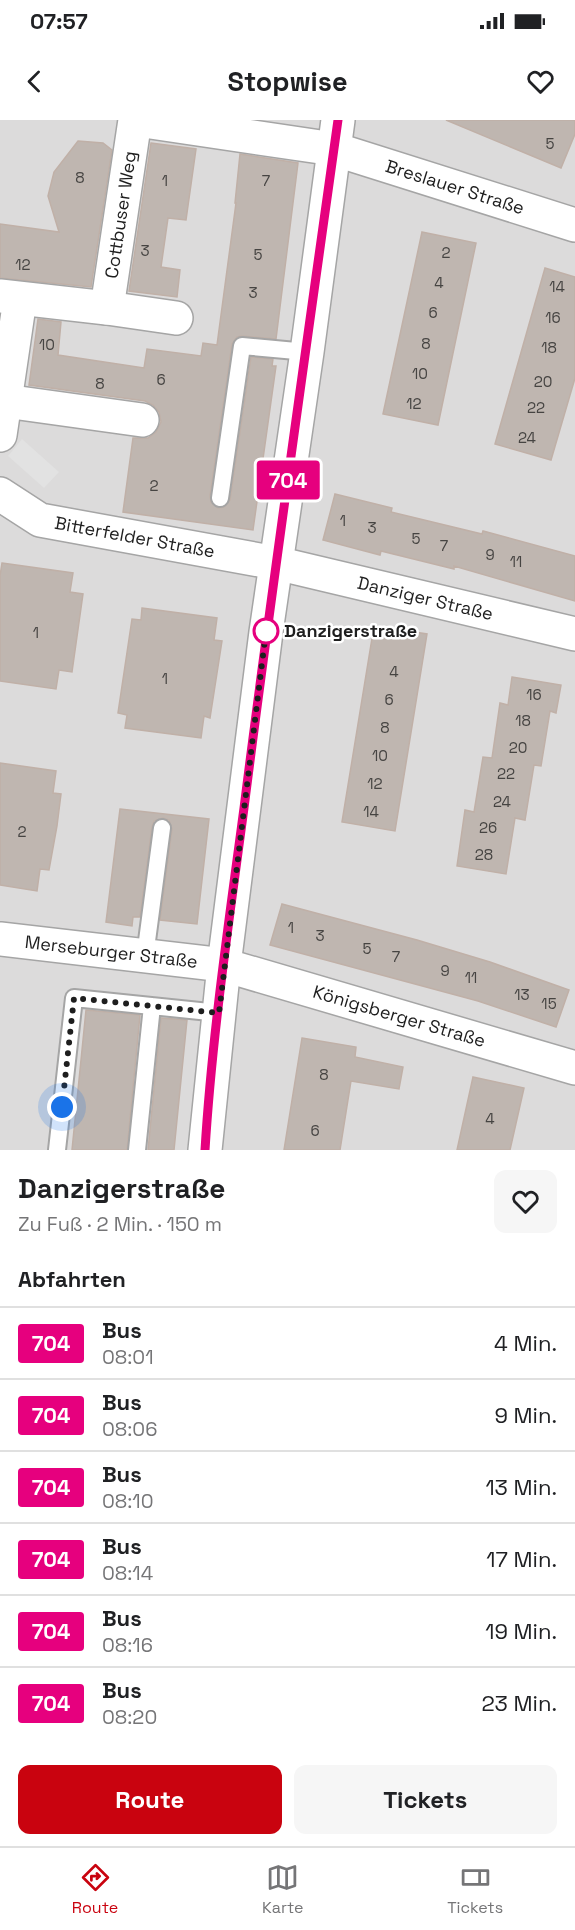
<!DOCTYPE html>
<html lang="de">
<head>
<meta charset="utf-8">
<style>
	:root { --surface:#fff; --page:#f6f6f6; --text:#202124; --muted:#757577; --line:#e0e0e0; --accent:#c9030f }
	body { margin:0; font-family:"Space Grotesk",sans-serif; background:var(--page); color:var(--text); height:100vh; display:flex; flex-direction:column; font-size:22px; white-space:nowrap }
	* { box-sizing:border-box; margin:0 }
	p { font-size:20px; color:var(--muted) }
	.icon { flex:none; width:33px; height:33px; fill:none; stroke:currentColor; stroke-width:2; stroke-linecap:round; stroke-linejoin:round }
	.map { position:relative; height:1030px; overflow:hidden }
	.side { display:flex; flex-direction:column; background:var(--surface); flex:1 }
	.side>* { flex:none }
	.badge { padding:0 12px; border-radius:4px; font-size:21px; line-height:39px }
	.you { position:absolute; width:30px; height:30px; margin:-15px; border:4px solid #fff; border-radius:50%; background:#1a73e8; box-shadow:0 0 0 9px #1a73e833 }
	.map>.badge { position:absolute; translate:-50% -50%; box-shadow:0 0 0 3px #fff }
	h2 { padding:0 18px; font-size:22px; line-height:54px }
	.round { display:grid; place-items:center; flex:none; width:63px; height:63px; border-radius:12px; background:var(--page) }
	.head { display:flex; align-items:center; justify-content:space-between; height:102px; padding:0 18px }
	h1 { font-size:28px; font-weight:800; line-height:45px }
	.cta { display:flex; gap:12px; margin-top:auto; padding:12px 18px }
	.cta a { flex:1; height:69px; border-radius:12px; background:var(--accent); color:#fff; font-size:24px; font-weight:800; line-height:69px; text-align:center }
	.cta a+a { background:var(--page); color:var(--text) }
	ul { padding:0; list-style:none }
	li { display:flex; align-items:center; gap:18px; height:72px; padding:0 18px; border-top:2px solid var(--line) }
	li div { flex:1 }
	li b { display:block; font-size:22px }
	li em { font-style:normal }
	li .badge { min-width:66px; font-weight:700; text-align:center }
	.status { display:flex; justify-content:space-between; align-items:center; height:42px; padding:0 30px; background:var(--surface); direction:ltr }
	.status svg { height:16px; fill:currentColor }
	header { display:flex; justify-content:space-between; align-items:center; height:78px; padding:0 18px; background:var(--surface); font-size:27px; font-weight:800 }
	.tabs { display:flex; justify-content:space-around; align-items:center; height:84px; border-top:2px solid var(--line); background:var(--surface); font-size:16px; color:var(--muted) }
	.tabs a { display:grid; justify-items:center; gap:3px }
	.tabs .selected { color:var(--accent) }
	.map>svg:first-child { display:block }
</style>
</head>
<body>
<div class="status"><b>07:57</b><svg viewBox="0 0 49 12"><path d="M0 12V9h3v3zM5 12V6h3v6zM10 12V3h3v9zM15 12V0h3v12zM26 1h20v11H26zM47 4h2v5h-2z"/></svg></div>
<header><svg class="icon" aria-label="back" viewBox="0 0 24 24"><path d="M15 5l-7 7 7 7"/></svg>Stopwise<svg class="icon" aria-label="heart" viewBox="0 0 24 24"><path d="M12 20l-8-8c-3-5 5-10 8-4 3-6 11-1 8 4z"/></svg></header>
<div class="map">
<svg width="575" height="1030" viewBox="0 0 575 1030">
	<rect width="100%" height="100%" fill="#efebe4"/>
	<path fill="#dcdbdb" d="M0,0H575V1030H0Z"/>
	<path fill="#e2e2e2" d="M22,319L59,352L44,368L8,336Z"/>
	<path fill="#bfb6b0" stroke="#c0b0a7" stroke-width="1.5" d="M446,0H575V14L561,48Z
		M78,21L103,23L112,30L91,167L0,158V104L59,112L48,76L54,52Z
		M151,23L196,29L186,100L168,98L161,147L180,150L177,177L129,171Z
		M240,34L298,43L276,219L242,216L237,217L232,224L210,376L211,382L218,388L224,387L230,380L251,237L273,239L272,246H276L253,410L123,392L133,318H148L156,312L161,302L159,292L153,285L145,281L29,265L38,199L61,202L58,235L144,248L147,229L201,236L203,223L217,225L236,83H235Z
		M422,112L476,123L438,305L383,294Z
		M545,148L575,157V258L551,340L495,324Z
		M335,374L392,388L391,392L482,414L483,411L575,436V481L454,446V449L381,431L380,435L323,420Z
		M2,443L73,453L70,472L83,474L72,552L59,550L56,569L0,561V456Z
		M142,488L217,498L214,520L222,521L210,598L204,596L201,618L125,608L127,595L118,593L132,499L141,500Z
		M374,506L427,514L395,711L342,702Z
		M512,557L561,565L556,593L550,591L541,646L534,645L525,700L515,698L506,754L457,746L465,690L474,692L483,637L492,638L500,583L508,585Z
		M0,643L56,651L53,673L61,674L57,706L49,750L40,749L37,771L0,765Z
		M120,689L209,699L197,804L160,800L172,709L169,700L163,698L154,701L152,707L140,797H133L132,806L106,802Z
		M282,784L417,820L490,842L569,870L556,907L478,881L270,825Z
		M86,890L140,895L127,1030H72Z
		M161,898L187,900L174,1030H148Z
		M302,918L356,927L355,937L403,947L399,969L351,961L340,1030H284Z
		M473,957L524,968L510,1030H457Z"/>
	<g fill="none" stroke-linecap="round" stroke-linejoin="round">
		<g stroke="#a5a5a5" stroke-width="20">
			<path id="lane" d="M220,378L242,226L307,232
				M145,836L162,708
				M57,1030L74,878L219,893
				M137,1030L152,886"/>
		</g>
		<g stroke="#a5a5a5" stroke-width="36">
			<g id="street">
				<path id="s1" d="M137,0L334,29L575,105"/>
				<path id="s2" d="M0,176L107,188L135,0"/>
				<path d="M107,188L176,198"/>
				<path d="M5,281L142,300"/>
				<path d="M0,315L20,179"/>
				<path id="s3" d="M0,374L40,400L276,443L575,514"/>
				<path id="s4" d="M0,819L224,845L575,948"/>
				<path d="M205,1030L224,845L266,512L307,232L338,0"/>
			</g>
		</g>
		<use href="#lane" stroke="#fff" stroke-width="16"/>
		<use href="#street" stroke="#fff" stroke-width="33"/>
	</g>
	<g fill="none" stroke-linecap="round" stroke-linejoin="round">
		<g stroke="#fff" stroke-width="14">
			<path id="line" d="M205,1030C212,916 229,801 244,688C273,458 306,229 338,0"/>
		</g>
		<use href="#line" stroke="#e6007e" stroke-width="9"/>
		<path stroke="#1e1e1e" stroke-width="6" stroke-dasharray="0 10.8" d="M62,987L74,878L219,893L266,511"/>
	</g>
	<circle fill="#fff" stroke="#e6007e" stroke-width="3" cx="266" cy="511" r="12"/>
	<g text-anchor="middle" stroke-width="5" stroke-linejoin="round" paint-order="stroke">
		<g font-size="15" fill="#464442">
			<text x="550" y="29">5</text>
			<text x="80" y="63">8</text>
			<text x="165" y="66">1</text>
			<text x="266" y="66">7</text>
			<text x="145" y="136">3</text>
			<text x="446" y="138">2</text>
			<text x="258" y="140">5</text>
			<text x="23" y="150">12</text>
			<text x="439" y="168">4</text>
			<text x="557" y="172">14</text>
			<text x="253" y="178">3</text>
			<text x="433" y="198">6</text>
			<text x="553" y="203">16</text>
			<text x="426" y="229">8</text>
			<text x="47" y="230">10</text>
			<text x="549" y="233">18</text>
			<text x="420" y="259">10</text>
			<text x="161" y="265">6</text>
			<text x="543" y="267">20</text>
			<text x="100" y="269">8</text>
			<text x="414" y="289">12</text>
			<text x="536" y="293">22</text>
			<text x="527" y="323">24</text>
			<text x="154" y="371">2</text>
			<text x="343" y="406">1</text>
			<text x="372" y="413">3</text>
			<text x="416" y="424">5</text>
			<text x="444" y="431">7</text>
			<text x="490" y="440">9</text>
			<text x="516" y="447">11</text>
			<text x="36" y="518">1</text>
			<text x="394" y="557">4</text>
			<text x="165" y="564">1</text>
			<text x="534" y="580">16</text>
			<text x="389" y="585">6</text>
			<text x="523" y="606">18</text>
			<text x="385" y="613">8</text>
			<text x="518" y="633">20</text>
			<text x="380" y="641">10</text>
			<text x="506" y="659">22</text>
			<text x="375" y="669">12</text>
			<text x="502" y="687">24</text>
			<text x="371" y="697">14</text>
			<text x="488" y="713">26</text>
			<text x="22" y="717">2</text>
			<text x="484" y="740">28</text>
			<text x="291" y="813">1</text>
			<text x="320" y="821">3</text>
			<text x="367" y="834">5</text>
			<text x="396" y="842">7</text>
			<text x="445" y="856">9</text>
			<text x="471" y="863">11</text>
			<text x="522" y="880">13</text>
			<text x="549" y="889">15</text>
			<text x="324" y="960">8</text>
			<text x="490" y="1004">4</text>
			<text x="315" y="1016">6</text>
		</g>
		<g font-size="18" fill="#1e1e1e" stroke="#fff">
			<text dy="6" stroke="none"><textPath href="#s1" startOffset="326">Breslauer Straße</textPath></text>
			<text dy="6" stroke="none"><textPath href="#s2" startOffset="202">Cottbuser Weg</textPath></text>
			<text dy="6" stroke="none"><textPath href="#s3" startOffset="144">Bitterfelder Straße</textPath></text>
			<text dy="6" stroke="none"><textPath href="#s3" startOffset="441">Danziger Straße</textPath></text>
			<text dy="6" stroke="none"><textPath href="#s4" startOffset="112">Merseburger Straße</textPath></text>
			<text dy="6" stroke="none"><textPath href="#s4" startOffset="408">Königsberger Straße</textPath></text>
		</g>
		<g font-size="18" font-weight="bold" fill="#1e1e1e" stroke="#fff" text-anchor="start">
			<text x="284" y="517">Danzigerstraße</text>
		</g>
	</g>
</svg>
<div class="you" style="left:62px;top:987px"></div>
<b class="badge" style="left:288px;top:360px;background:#e6007e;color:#fff">704</b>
</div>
<section class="side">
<div class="head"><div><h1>Danzigerstraße</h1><p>Zu Fuß · 2 Min. · 150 m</p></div><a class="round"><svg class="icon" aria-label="heart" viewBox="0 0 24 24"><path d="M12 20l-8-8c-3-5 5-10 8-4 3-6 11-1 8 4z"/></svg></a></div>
<h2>Abfahrten</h2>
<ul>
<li><span class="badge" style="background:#e6007e;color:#fff">704</span><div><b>Bus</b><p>08:01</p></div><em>4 Min.</em></li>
<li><span class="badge" style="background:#e6007e;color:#fff">704</span><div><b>Bus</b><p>08:06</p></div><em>9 Min.</em></li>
<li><span class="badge" style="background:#e6007e;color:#fff">704</span><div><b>Bus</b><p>08:10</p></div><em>13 Min.</em></li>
<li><span class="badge" style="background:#e6007e;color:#fff">704</span><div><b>Bus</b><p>08:14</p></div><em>17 Min.</em></li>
<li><span class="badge" style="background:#e6007e;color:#fff">704</span><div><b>Bus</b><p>08:16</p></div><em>19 Min.</em></li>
<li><span class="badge" style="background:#e6007e;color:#fff">704</span><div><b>Bus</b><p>08:20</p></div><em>23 Min.</em></li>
</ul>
<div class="cta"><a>Route</a><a>Tickets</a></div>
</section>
<nav class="tabs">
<a class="selected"><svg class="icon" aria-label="directions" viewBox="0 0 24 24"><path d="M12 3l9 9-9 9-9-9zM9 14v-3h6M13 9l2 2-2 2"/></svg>Route</a>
<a><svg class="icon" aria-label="map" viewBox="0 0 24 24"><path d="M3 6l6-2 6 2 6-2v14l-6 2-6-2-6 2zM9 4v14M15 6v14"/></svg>Karte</a>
<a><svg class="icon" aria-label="tickets" viewBox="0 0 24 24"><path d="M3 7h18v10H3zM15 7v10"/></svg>Tickets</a>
</nav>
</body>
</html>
